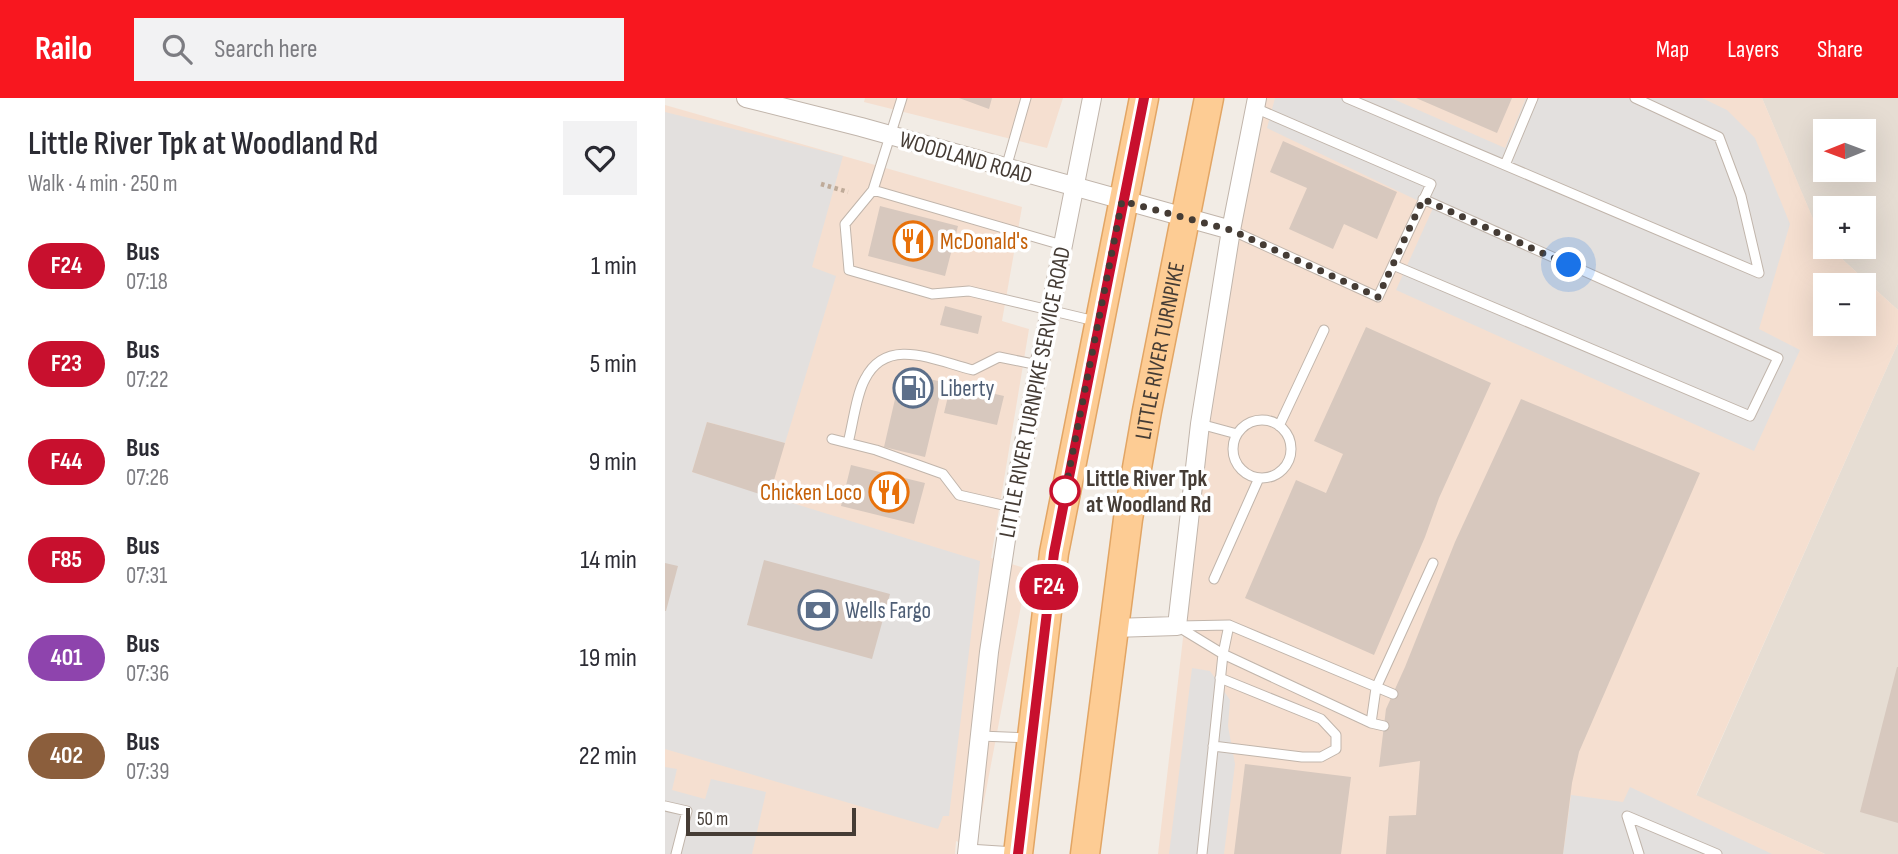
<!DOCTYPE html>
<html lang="en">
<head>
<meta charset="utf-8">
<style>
	:root { --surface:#fff; --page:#f2f2f3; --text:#2b2b33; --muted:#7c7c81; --accent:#f8171f }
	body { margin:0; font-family:"Sofia Sans Condensed",sans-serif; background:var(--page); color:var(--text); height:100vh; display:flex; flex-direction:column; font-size:26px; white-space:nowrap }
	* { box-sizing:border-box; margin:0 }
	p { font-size:23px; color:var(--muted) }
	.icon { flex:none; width:38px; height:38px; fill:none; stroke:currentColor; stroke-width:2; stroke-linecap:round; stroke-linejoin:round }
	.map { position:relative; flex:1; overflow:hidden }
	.details { display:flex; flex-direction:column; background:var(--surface); width:665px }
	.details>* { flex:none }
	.badge { padding:0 14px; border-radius:23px; font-size:24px; line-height:46px }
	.needle { width:46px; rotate:269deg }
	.fabs { position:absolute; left:1148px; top:21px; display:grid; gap:14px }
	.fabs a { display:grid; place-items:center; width:63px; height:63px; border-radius:0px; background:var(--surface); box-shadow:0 7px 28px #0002; font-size:35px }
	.scale { position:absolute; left:21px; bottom:18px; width:170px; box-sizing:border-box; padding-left:7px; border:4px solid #453c35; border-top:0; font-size:19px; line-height:24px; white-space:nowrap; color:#453c35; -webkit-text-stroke:5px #fff; paint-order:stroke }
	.you { position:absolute; width:35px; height:35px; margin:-18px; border:5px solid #fff; border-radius:50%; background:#1a73e8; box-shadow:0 0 0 10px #1a73e833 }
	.map>.badge { position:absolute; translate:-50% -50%; box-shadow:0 0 0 4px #fff }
	.round { display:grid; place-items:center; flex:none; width:74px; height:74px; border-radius:0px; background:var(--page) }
	.overview { display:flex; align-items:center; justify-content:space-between; height:119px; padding:0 28px }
	h1 { font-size:33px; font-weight:600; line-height:52px }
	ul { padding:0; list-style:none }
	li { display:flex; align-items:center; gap:21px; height:98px; padding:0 28px }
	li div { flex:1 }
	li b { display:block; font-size:26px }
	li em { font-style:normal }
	li .badge { min-width:77px; font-weight:700; text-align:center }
	header { display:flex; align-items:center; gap:42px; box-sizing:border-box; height:98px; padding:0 35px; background:var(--accent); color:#fff }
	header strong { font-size:33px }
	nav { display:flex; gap:38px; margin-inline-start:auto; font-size:24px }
	.search { width:490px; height:63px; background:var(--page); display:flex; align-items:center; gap:18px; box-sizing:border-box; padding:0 24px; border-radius:0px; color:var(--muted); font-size:26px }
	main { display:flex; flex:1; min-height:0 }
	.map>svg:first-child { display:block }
</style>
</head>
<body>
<header>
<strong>Railo</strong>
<div class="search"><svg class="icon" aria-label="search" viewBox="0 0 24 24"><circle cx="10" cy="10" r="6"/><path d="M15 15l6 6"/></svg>Search here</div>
<nav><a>Map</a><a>Layers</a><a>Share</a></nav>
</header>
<main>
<section class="details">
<div class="overview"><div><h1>Little River Tpk at Woodland Rd</h1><p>Walk · 4 min · 250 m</p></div><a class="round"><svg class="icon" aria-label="heart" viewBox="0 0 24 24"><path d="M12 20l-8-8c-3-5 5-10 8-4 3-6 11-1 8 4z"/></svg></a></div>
<ul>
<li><span class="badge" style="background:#c8102e;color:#fff">F24</span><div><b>Bus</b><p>07:18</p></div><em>1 min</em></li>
<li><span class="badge" style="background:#c8102e;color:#fff">F23</span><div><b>Bus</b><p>07:22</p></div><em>5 min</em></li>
<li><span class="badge" style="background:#c8102e;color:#fff">F44</span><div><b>Bus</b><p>07:26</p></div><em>9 min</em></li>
<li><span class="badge" style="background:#c8102e;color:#fff">F85</span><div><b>Bus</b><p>07:31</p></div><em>14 min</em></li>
<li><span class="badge" style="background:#8e44ad;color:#fff">401</span><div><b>Bus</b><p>07:36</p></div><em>19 min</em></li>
<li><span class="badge" style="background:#8b5e3c;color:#fff">402</span><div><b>Bus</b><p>07:39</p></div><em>22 min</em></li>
</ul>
</section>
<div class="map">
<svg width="1233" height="756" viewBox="0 0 1233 756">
	<rect width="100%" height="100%" fill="#f2ece5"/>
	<path fill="#e6ddd3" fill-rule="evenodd" d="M1097,0H1233V212L1164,149H1199V110H1160V146L1157,143ZM1160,33H1199V72H1160Z
		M1233,245V756H1160L1031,698Z"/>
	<path fill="#f5dfd0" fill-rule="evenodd" d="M200,0H398L382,50L199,4Z
		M600,0H1097L1160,149H1164L1233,212V245L1031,697L1160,756H493L526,471L513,464ZM1160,187H1199V226H1160Z
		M0,7L357,109L337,223L364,231L326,460L363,471L310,751L291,743L290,756H0Z"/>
	<path fill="#e3e0de" d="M610,0H726L840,50L861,0H1037L1062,12L1090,40L1125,126L1094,231L1135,252L1089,353L731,192L768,110L602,30Z
		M0,14L178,58L147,169L171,178L120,345L42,324L27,374L315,463L284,718H278L273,731L0,651Z
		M527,570L545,573L565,602L563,628L570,666L559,756H504Z
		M0,669L12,671L7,692L40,701L46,681L101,694L87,756H0Z
		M965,689L1107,756H898L906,697L958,704Z"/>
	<path fill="#d7c8be" d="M294,0H327L324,11Z
		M751,0H847L832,35Z
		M618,43L732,94L712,141L679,126L668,151L624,131L642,90L605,74Z
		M215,108L293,128L280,178L203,158Z
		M280,208L317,218L313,236L275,227Z
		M701,229L826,285L774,400L760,439L709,557L580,500L631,382L661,395L678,356L649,343Z
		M236,275L278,284L260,359L219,349Z
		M286,286L339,298L332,327L279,315Z
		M856,301L1035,375L914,654L907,685L898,756H721L724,718L751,717L755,663L714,669L721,611L740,569L790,444Z
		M42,324L120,345L104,399L27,374Z
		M186,367L260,385L249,426L176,408Z
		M99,462L225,496L207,561L82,527Z
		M0,465L13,468L1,513H0Z
		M1232,569H1233V725L1195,714Z
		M580,666L686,679L676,756H569Z"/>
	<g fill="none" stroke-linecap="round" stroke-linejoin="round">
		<g stroke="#c1b5ab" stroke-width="11">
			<path id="service" d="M682,0L1094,175L1076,98L1054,39L970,0
				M840,67L868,0
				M341,70L361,0
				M208,92L237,0
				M566,132L713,199L766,86L590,10
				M397,147L208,92L180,126L184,172L267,196L304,193L430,223
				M728,167L1085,318L1113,260L758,101
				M568 351a29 29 0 1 1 58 0a29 29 0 1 1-58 0Z
				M535,326L572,336
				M614,328L659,232
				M167,341L211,352L278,376L294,397L346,409
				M183,345C188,326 191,297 200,281C222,237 271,263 308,272L334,259L373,267
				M549,481L594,380
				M512,528L558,556L706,625L719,628
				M514,528L564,527L728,596
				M706,625L711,590L768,465
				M315,638L362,640
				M548,648L637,659H656L671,651V637L656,621L555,580
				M0,708L22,713L11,756
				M303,751L350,754
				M537,756L558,556L564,527
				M974,756L962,718L1052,756"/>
		</g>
		<g stroke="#c1b5ab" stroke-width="20">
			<path id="minor" d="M81,0L196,29L566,132
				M448,530L512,528L535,326L566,132L592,0
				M302,756L324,554L345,415L427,0"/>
		</g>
		<g stroke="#e2a564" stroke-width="31">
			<g id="primary">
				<path d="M353,756L389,455L479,0"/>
				<path id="s1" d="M420,756L463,421L482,313L544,0"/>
			</g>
		</g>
		<path stroke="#bfab99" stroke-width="4.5" stroke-dasharray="3.5 3.5" stroke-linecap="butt" d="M156,86L183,94"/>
		<use href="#service" stroke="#fff" stroke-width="9"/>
		<use href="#minor" stroke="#fff" stroke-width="18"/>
		<use href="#primary" stroke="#fdcc94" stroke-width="28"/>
	</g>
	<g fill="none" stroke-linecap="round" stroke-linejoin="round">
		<g stroke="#fff" stroke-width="16">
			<path id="line" d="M353,756L389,455L479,0"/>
		</g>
		<use href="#line" stroke="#c8102e" stroke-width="10"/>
		<path stroke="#453c35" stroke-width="7" stroke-dasharray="0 12.6" d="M400,393L398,404L457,103L566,132L713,199L758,101L904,167"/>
	</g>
	<defs>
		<g id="restaurant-ring" transform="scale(2.0125)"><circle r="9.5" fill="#fff" stroke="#e8710a" stroke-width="1.5"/><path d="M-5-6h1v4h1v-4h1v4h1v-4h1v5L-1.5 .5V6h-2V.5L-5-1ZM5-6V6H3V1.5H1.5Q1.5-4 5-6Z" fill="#e8710a"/></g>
		<g id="fuel-ring" transform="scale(2.0125)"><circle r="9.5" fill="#fff" stroke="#5c6f8a" stroke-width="1.5"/><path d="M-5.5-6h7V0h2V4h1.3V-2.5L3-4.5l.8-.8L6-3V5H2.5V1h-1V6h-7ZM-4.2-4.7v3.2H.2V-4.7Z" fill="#5c6f8a"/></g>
		<g id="bank-ring" transform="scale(2.0125)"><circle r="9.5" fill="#fff" stroke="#5c6f8a" stroke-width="1.5"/><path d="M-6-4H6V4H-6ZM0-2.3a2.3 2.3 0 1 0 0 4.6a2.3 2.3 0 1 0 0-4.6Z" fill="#5c6f8a"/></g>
	</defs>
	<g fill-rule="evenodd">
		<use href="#restaurant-ring" x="248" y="143"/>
		<use href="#fuel-ring" x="248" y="290"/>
		<use href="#restaurant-ring" x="224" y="394"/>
		<use href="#bank-ring" x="153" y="512"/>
	</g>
	<circle fill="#fff" stroke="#c8102e" stroke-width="3.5" cx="400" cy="393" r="14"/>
	<g text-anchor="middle" stroke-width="7" stroke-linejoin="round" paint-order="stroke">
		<g font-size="23" fill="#453c35" stroke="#fff">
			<text transform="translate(301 59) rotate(16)" y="8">WOODLAND ROAD</text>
			<text dy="8" stroke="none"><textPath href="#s1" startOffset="509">LITTLE RIVER TURNPIKE</textPath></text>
			<text transform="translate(369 294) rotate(-79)" y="8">LITTLE RIVER TURNPIKE SERVICE ROAD</text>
		</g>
		<g font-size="23" fill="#c56008" stroke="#fff" text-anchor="start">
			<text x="275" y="151">McDonald's</text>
			<text x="197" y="402" text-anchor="end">Chicken Loco</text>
		</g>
		<g font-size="23" fill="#4e5e75" stroke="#fff" text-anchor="start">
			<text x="275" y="298">Liberty</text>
			<text x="180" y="520">Wells Fargo</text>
		</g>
		<g font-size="23" font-weight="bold" fill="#453c35" stroke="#fff" text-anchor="start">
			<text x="421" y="388">Little River Tpk<tspan x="421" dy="26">at Woodland Rd</tspan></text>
		</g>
	</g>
</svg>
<div class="fabs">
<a><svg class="needle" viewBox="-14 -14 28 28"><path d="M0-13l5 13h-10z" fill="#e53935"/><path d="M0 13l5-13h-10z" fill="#7c7c81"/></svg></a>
<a>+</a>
<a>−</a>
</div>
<div class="scale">50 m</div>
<div class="you" style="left:904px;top:167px"></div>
<b class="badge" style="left:384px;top:489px;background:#c8102e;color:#fff">F24</b>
</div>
</main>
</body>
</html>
